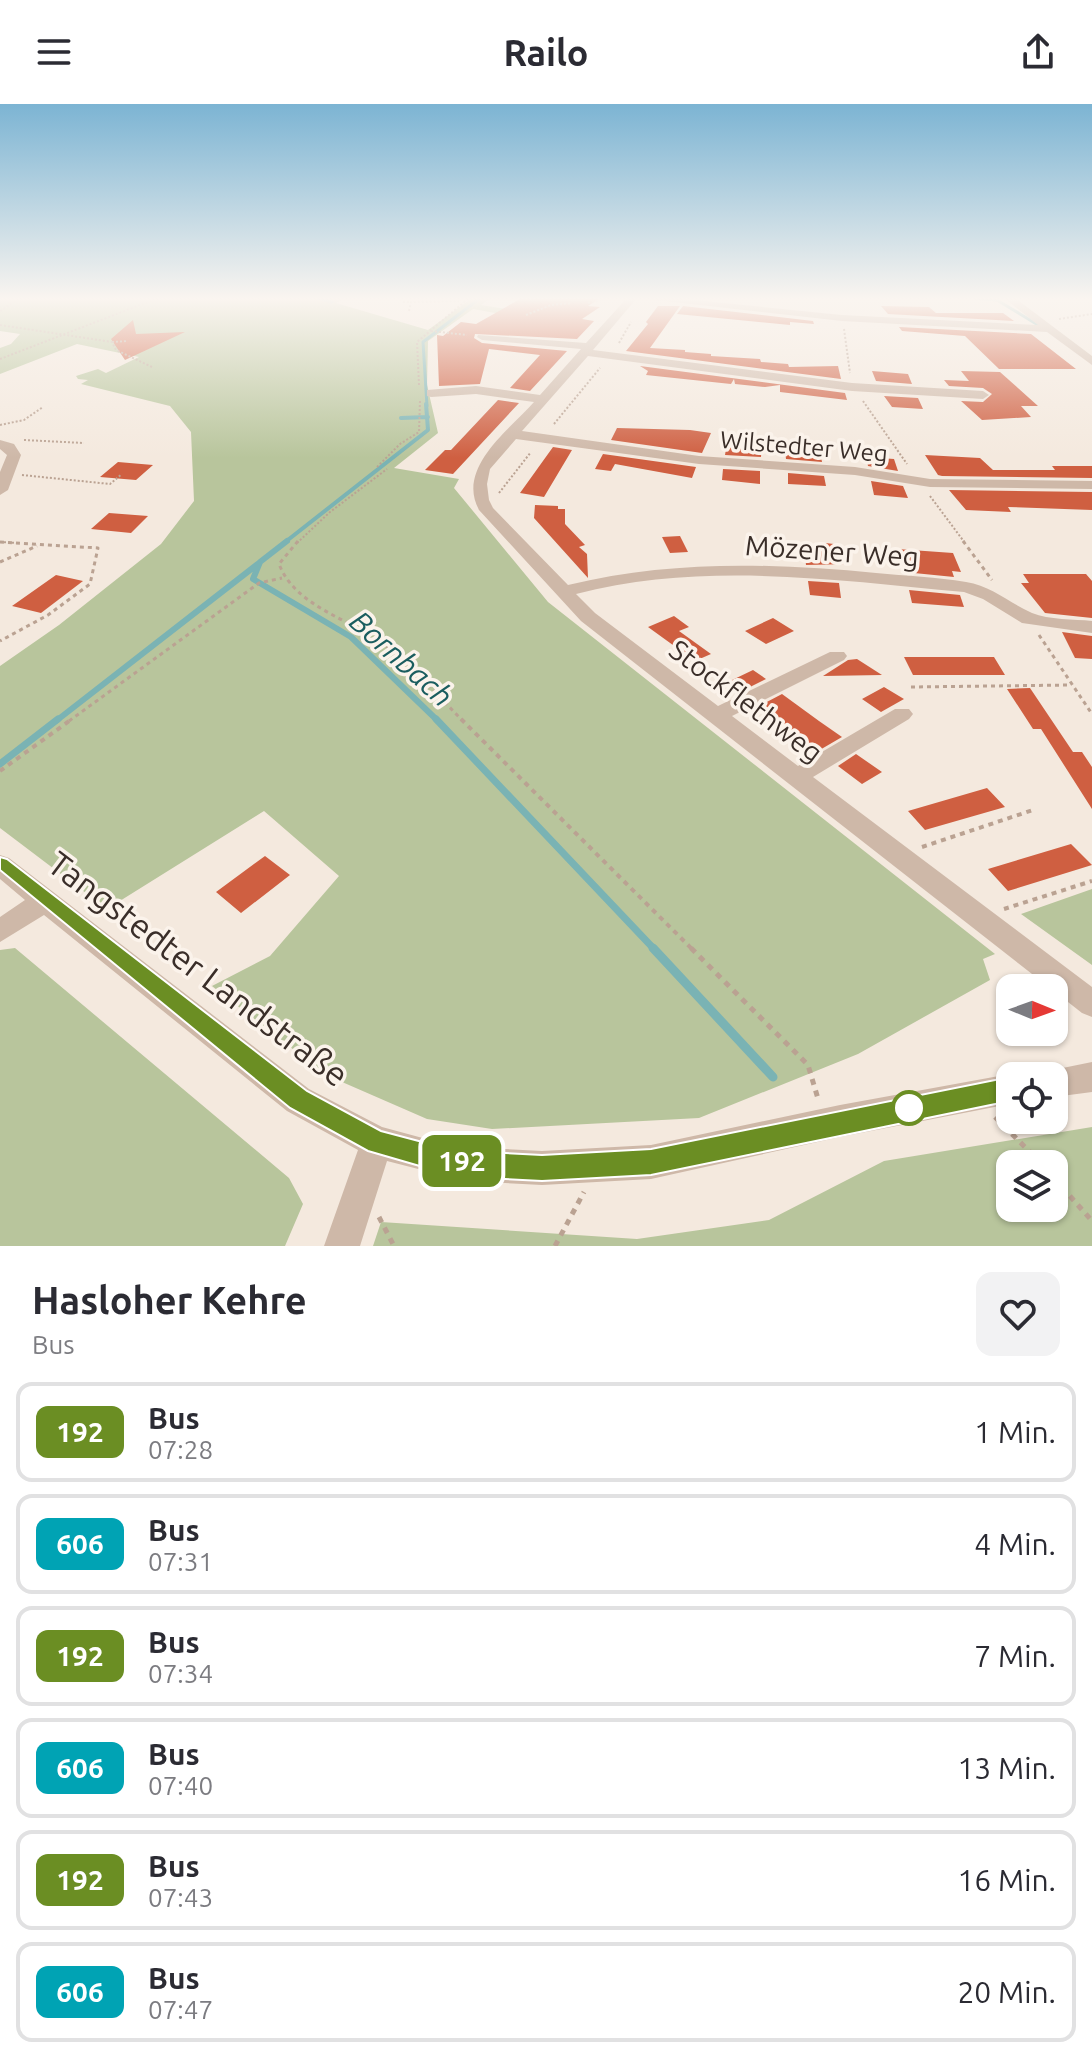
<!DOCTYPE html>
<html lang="de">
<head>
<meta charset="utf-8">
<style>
	:root { --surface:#fff; --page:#f2f2f3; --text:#2b2b33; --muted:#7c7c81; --line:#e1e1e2 }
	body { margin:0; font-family:Ubuntu,sans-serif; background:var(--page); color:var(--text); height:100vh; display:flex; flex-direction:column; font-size:30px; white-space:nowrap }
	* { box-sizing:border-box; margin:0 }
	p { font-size:26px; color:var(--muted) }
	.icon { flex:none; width:44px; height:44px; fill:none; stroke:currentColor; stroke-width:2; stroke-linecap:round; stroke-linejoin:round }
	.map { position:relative; height:1142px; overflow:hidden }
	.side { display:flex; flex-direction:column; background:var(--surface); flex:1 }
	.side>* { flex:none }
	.badge { padding:0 16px; border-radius:12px; font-size:28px; line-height:52px }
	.needle { width:52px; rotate:91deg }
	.controls { position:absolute; left:996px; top:870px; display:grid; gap:16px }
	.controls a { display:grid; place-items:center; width:72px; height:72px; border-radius:16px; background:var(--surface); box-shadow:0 2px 6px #0004; font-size:40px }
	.map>.badge { position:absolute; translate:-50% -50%; box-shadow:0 0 0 4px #fff }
	.round { display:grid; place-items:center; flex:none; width:84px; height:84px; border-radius:16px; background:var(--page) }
	.overview { display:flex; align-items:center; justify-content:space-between; height:136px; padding:0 32px }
	h1 { font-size:38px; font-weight:700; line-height:60px }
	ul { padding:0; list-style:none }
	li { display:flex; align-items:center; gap:24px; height:100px; margin:0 16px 12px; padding:0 16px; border:4px solid var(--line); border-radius:16px }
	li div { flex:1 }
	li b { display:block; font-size:30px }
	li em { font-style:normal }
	li .badge { min-width:88px; font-weight:700; text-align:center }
	header { display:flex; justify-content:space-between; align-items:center; height:104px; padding:0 32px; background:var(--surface); font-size:36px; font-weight:700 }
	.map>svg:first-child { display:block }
</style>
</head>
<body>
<header><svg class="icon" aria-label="menu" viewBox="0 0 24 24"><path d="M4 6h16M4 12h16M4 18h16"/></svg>Railo<svg class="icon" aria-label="share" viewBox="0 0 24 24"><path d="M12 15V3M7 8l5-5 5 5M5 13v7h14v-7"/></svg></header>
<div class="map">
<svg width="1092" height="1142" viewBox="0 0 1092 1142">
	<rect width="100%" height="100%" fill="#f4e9de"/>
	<path fill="#b8c59c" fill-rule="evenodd" d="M0,194H346L336,199L428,226L472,194H490L481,201L506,205L501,210L473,205L428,237L427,281L438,329L394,364L459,375L454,384L548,498L995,850L983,855L990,876L858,950L699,1014L492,1025L427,1015L326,971L212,882L270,852L339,772L264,707L107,805L0,724V562L59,521L161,440L194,397L191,328L170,302L81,280L88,276L78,275L76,272L98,265L106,269L139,253L77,240L0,270V244L11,240L20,230L0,227Z
		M1092,785V861L1021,810Z
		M15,844L289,1074L303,1100L285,1142H0V846Z
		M1092,1023V1142H373L381,1118L637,1135L769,1116L884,1057ZM1010,1060H1054V1104H1010Z"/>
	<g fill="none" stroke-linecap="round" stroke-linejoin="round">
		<path stroke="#7ab3b4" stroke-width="3" d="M318,194L332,198
			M972,194L997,196L1038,221
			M427,302L423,238L480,194"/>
		<path stroke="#7ab3b4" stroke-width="4" d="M401,314L428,313
			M284,439L428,326L426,300"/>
		<path stroke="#7ab3b4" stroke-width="6" d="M287,437L260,458L253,475L351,533L438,617
			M56,617L259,459"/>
		<path stroke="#7ab3b4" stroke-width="7" d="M436,615L655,846
			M0,660L58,615"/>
		<path stroke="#7ab3b4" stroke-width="9" d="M653,844L773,973"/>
	</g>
	<path fill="#cf5f41" d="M535,194H600L588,202L600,203L582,215L594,217L577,235L475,230L474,234L482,239L567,247L530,287L510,284L540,251L489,245L480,280L439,282L437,231L443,232L461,218L476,220L520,195Z
		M658,202H680L650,244L685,246V248L711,250V252L760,255L761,258L788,260L789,263L838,262L841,275L626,247L648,220L646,218Z
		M683,202L813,217L814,220L790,218V221L677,210Z
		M881,202L929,203L936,209H1003L1014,217L888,210Z
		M133,216L136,230L185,228L125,256L111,235Z
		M899,223L1031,230L1076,265H999L965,232L902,227Z
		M640,262L845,289L847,296L780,288V281L765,283L735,280L734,275L731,280L646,271L648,267Z
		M872,267L908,270L912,280L876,277Z
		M961,267L1000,268L1038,302H1021L1031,313L982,316L961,297L983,298L992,290L983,284L949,282L944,276L969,277Z
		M884,292L918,294L923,305L892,303Z
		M498,296L519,299L453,370L425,366L445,346H451Z
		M617,324L690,326L711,329L702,349L611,336Z
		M728,333L762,337L761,353L725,351Z
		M553,343L572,346L544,393L520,389Z
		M785,346L820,348L822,358L786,355Z
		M603,350L696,363L692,374L615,360L611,367L595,365Z
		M925,351L980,354L993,366H1055L1052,362H1092V374L942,372L938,371Z
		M866,353L894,355L898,367L868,362Z
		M118,358L153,361L136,376L100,373Z
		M723,365L760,367V380L722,376Z
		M788,369L824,372L826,382L788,380Z
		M871,377L903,382L908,394L874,391Z
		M949,386L1092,388V406L1008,403L1011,408L966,406Z
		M535,401L558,402V405H565V420L585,441L579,443L587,450L588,474L534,414Z
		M109,409L148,412L131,429L91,425Z
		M680,432L688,448L670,449L662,433Z
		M825,439L843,441L847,460L806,461L804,441L826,442Z
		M897,445L953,449L961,468L952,467L954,473L904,468Z
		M1023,470H1086L1092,477V514L1045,509L1021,479H1029Z
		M56,471L83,477L41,509L12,502Z
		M808,477L839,479L841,494L810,491Z
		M909,486L960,491L964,503L912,499Z
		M674,512L689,523L679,527L711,550L695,557L648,523Z
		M773,514L794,527L766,540L745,527Z
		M1062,528L1092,532V555L1075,554Z
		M904,553H994L1005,571H913Z
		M857,555L882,571L823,572L848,556Z
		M753,566L766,575L738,589L727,581L730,580L728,578Z
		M884,583L904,595L881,608L862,595Z
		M1030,584L1073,648H1082L1092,663V705L1041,625H1033L1007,585Z
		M782,590L819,617L842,633L818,647L757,603Z
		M856,650L882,668L862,680L838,662Z
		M987,684L1005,703L925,726L908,707Z
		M1071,740L1092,761L1008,787L988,765Z
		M265,752L290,771L241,809L216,788Z"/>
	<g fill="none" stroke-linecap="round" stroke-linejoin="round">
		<path stroke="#baa292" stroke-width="2" stroke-dasharray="2 2" stroke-linecap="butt" d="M525,194L533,196
			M403,198H411
			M588,199L609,194
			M0,207L20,194
			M409,207L411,198L459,197
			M526,211L551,201L572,199
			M1059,215L1092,210
			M0,221L112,238L116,246L152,263
			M844,225L850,269
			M431,227L467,231
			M112,238L128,237
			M619,239L631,218
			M0,255L158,194
			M419,281L417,238L469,194
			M863,297L907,360
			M554,320L600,264
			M0,321L24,316L43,303
			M24,336L84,339
			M377,363L400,340L419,328L420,297
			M22,371L110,380L122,370
			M499,389L531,348
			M930,392L965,439
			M0,438L18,439
			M297,439L330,408L387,365"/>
		<path stroke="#baa292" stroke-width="3" stroke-dasharray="4 4" stroke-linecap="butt" d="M298,437L279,460C296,504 352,515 386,542C414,564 438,592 463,617
			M963,437L992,476
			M0,438L98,444L90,480L48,511L0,537
			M0,458L37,442
			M1039,531L1092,610
			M911,583L1071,581
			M69,617L259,479L282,474"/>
		<path stroke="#baa292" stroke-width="4" stroke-dasharray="5 5" stroke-linecap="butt" d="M461,615L693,846
			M0,667L72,615
			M922,743L1033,706
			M1004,805L1092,777"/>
		<path stroke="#baa292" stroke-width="5" stroke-dasharray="6 6" stroke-linecap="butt" d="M691,844L808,961L819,998
			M995,1013L1042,1060
			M1054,1074L1092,1117
			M379,1113L394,1142
			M555,1142L584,1088"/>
		<path fill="#ceb8a8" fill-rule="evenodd" d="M627,194H637L593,246L852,279L983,287L989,291L983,295L852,287L588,252L522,327L699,352L855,363L930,375L1092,377V385L930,383L855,371L699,360L516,335L490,365L487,380L489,396L493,404L568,481C670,456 771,459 876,469C906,472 937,473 966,478C992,482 1009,499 1032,509C1049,516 1074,515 1092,517V529L1022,519L983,495L964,488C834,476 704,457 576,490L595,509L718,602L830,548H844L847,552L844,556L732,612L798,662L895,605H909L913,610L909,615L813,673L1092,883V913L1082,909L1054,887V884H1050L581,517L479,406C456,364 509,326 534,298L476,290L431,293L427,292V286L476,282L540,291L581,245L482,236L477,233L478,231L586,239Z
			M638,194H674L842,211L1038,221L1004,194H1015L1092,252V261L1047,228L842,217Z
			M0,336L14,340L21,351L8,386L0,391V368L7,351L0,345Z
			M0,751L9,754L309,985L382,1023L430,1036L485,1044L542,1047L651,1041L840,1001L1010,970L1015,972H1010V1000L840,1033L651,1075L542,1081L485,1078L430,1068L387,1057L360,1142H324L358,1046L287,1007L44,811L0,838V813L25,796L0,775Z
			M1092,958V988L1054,993V972H1041L1043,968Z"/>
	</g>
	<linearGradient id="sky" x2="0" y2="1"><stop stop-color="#7cb4d3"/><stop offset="0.55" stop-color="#faf5f0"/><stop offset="1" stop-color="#faf5f0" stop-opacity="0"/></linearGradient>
	<rect width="1092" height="354" fill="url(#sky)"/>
	<path fill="#6b8e23" stroke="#fff" stroke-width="2" d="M0,753L7,755L307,987L381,1027L430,1040L485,1048L542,1051L651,1045L1010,973L1019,977L1022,985L1019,993L1010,997L651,1071L542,1077L485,1074L430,1065L368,1047L290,1004L0,766Z"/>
	<circle fill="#fff" stroke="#6b8e23" stroke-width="4" cx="909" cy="1004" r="16"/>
	<g text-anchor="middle" stroke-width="7" stroke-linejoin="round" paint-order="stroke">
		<g font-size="24" fill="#3a2e29" stroke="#fbf3eb">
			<text transform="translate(804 343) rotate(5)" y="8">Wilstedter Weg</text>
		</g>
		<g font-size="28" fill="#3a2e29" stroke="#fbf3eb">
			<text transform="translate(832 447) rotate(4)" y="10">Mözener Weg</text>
			<text transform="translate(746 597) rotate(37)" y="10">Stockflethweg</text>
		</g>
		<g font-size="30" font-style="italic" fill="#1a5d5f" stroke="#fbf3eb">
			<text transform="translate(401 555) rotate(42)" y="10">Bornbach</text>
		</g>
		<g font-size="34" fill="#3a2e29" stroke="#fbf3eb">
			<text transform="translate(198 865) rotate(37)" y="12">Tangstedter Landstraße</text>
		</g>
	</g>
</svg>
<div class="controls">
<a><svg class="needle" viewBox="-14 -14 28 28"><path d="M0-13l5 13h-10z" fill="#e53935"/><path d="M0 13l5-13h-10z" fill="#7c7c81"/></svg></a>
<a><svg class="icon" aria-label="locate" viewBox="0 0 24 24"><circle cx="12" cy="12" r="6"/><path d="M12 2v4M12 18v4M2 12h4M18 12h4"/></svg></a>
<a><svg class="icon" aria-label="layers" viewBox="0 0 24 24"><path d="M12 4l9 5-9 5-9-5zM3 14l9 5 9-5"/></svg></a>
</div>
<b class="badge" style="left:462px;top:1057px;background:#6b8e23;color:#fff">192</b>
</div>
<section class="side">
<div class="overview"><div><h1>Hasloher Kehre</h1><p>Bus</p></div><a class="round"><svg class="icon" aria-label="heart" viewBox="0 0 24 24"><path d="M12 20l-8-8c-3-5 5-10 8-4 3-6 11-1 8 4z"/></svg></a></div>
<ul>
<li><span class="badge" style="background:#6b8e23;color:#fff">192</span><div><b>Bus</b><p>07:28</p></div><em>1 Min.</em></li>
<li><span class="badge" style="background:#00a3b4;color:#fff">606</span><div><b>Bus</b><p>07:31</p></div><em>4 Min.</em></li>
<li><span class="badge" style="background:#6b8e23;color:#fff">192</span><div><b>Bus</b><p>07:34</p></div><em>7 Min.</em></li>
<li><span class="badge" style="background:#00a3b4;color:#fff">606</span><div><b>Bus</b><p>07:40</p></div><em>13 Min.</em></li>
<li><span class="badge" style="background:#6b8e23;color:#fff">192</span><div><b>Bus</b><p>07:43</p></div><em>16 Min.</em></li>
<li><span class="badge" style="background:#00a3b4;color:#fff">606</span><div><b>Bus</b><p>07:47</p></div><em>20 Min.</em></li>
</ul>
</section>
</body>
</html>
